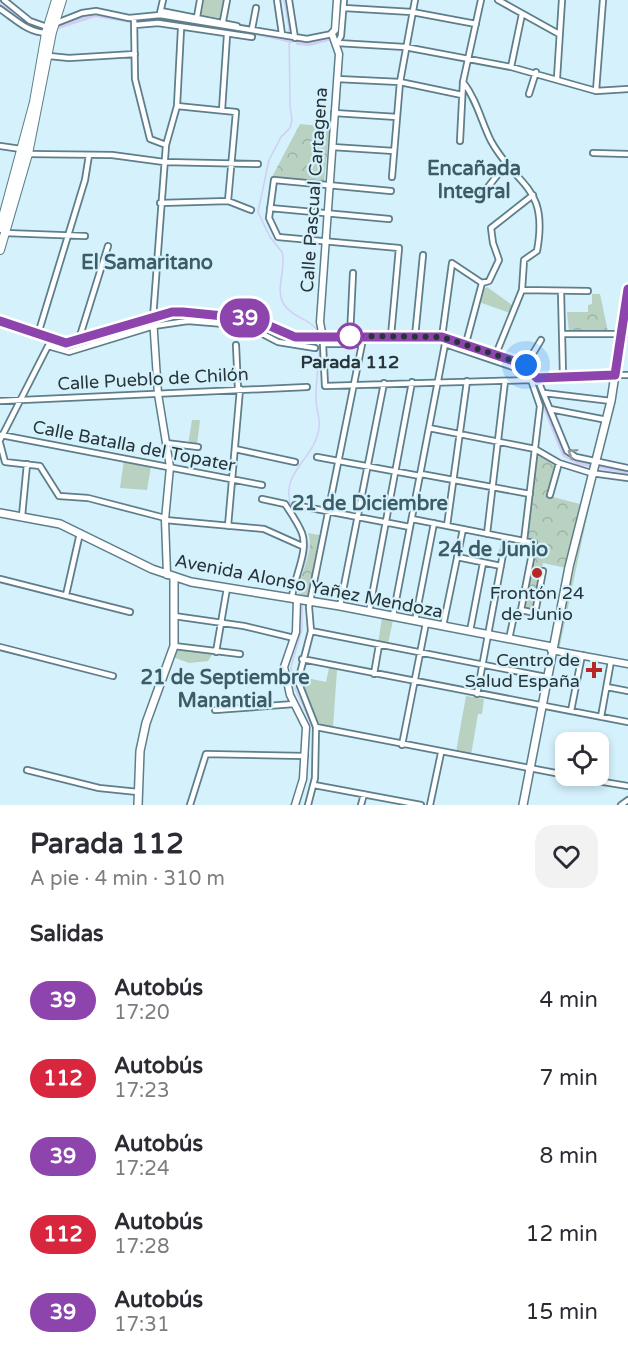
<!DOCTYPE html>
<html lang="es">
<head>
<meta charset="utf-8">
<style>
	:root { --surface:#fff; --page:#f2f2f3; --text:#2b2b33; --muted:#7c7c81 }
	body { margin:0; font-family:"Varela Round",sans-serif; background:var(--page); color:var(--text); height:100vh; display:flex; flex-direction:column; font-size:22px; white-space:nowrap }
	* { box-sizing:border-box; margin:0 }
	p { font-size:20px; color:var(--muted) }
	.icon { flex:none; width:33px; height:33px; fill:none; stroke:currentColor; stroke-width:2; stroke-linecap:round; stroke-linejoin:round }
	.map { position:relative; height:805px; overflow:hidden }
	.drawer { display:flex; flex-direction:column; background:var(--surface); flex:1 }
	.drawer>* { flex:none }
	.badge { padding:0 12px; border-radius:20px; font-size:21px; line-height:39px }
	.controls { position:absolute; left:555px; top:732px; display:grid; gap:12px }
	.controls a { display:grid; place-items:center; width:54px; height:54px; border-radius:12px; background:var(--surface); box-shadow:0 3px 9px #0003; font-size:30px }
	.you { position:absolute; width:30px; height:30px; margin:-15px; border:4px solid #fff; border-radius:50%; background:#1a73e8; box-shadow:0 0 0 9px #1a73e833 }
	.map>.badge { position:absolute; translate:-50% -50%; box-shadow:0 0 0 3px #fff }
	h2 { padding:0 30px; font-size:22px; line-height:54px }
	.round { display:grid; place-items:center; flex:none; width:63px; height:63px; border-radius:18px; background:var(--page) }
	.head { display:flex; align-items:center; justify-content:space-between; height:102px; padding:0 30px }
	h1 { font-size:28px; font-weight:700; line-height:45px }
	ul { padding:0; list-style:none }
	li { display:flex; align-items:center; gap:18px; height:78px; padding:0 30px }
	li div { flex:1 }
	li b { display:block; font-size:22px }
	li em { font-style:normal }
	li .badge { min-width:66px; font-weight:700; text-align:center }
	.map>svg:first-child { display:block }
</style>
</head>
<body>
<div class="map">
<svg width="628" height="805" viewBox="0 0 628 805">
	<defs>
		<pattern id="forest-crowns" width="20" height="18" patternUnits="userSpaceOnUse" patternTransform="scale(1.5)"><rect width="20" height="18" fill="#b8d1c0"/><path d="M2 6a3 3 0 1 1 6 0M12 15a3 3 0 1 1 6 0" fill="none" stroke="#9eb4a6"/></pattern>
	</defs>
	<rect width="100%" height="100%" fill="#d4f1fc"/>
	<path fill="#b8d1c0" d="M204,0H224L220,18L201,15Z
		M487,287L512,305L510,313L479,302L482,291Z
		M192,420H200L197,445H188Z
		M124,460L151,466L147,490L120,488Z
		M596,474L559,650L555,649L556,647Z
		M382,618L393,620L388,644L378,643Z
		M177,649L213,653L208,661L189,663L173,657Z
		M329,668L337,670L333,727L330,729L319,724L301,683L302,677L326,682Z
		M466,696L484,699L482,714H478L471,755L456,752Z"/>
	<path fill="url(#forest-crowns)" d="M300,124L330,127L324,182L272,177Z
		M592,294H600L608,332H569L567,312H588V305L592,304Z
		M540,456L556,466L549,496L580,504L566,568L543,563L535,610L524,608L536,541L526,539L536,457Z
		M308,533L323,536L308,597L301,596C295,574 316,556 308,533Z"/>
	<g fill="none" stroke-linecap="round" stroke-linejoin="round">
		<path stroke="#d1cef4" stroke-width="1.5" d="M284,0L289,27L290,106L292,120L290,128L281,137L269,160L258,212L270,237L282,252C287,268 275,287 283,303C292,318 312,319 319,333
			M293,512C276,472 315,461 319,428C321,418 315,407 316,396C316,380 319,362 320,346
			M300,596C293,568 321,555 300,524
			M302,603V629L291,667L293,684L313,728L312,777L305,805"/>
		<path stroke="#d1cef4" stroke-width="4" d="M0,5L31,27
			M55,28L95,15L131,21L168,20L215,28L223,32L244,31L283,39
			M286,40L291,41
			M298,43L309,44L336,37L340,0
			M0,325L62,347L181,316L253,322L286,339L308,342
			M336,342L446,341
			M532,376L564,455L579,463L628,472"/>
		<g stroke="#5d7e8a" stroke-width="8">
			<path id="minor" d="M4,0L30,21L47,27
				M277,0L282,34
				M289,0L295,38
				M344,0L341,36L337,43L405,47L511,67L596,91L628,89
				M498,0L559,34
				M344,8L412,12L476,24
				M0,9C15,19 28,33 47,33
				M161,11L237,26
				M160,13L163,0
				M197,17L200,0
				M134,18L135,79L150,139L166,145
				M223,21L227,0
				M54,24L82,13L96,11L129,18L160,15L307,39L332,34
				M135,25L158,23L252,37
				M252,29L256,8
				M49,56L69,58L135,54
				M511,67L522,14
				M557,78L562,0
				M337,79L400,82L462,95
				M463,82C477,100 481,121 491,141C517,188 549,185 537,251L524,260L522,290L496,354
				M596,91L603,0
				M529,94L536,72
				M177,106L236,112L228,201
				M222,110L227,35
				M334,113L397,117
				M460,141L463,82L481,0
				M0,146L21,149
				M332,147L394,151
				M593,153L628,154
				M28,154L112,155L164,162L258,164
				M392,177L400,82L415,0
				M480,197L507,163
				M160,203L228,201L251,210
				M270,208L389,219
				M5,233L85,236
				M522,290L588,291
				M561,291L563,376
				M153,318L166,145L177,106L181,29
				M38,334L85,180L89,155
				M562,334H628
				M350,336L353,273
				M391,336L399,248L278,237L269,218L274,180L391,191
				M415,337L423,255
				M442,337L452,263L482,283
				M79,339L108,246
				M466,343L482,283L489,281L499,260L493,243L491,228L533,195
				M323,344L325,386L531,380
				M236,345L238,389
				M526,365L541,340
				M615,375H628
				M537,378L567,451L576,457L628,468
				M544,393L611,401
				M0,401L307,387
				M550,409L607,420
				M429,428L535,449L559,463L591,473L628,478
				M1,435L262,485
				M0,440L48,346L69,352L154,326L188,321L236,325L255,330L278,342L315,348
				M0,443L5,462L40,466L59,496L88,498L165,518
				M166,443L198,447
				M235,449L295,462
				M317,457L420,476
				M421,474L530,494
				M550,495L559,463
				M262,499L285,504C291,513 298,523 302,533C309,552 293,579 292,598
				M295,505L410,527
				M22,516L27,464
				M412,519L534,543L521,610L514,616L509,639
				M165,520L264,529L302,546
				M228,526L240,389
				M447,526L467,381
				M487,534L505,381
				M457,557L501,566
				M0,579L130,612
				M66,595L80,533
				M340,606L384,383
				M521,610L535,613L543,571
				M369,612L412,382
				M174,616L244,626L294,638
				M393,616L445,344L522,370L531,380L540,406L524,541
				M415,621L434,523
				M443,626L463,529
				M311,631L546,677
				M470,631L483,563
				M174,646L240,654
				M0,647L113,676
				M216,652L227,588
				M302,659L628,722
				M374,674L379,645
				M607,687L628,691
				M477,694L506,538
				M215,710L294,704
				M571,711L582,655
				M601,717L611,661
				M316,727L566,775
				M402,745L426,623
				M27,770L99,788L138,792
				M567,776L628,786
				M314,785L421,805
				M190,805L206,754L305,756
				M308,805L315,778L316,727L298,681L311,631L309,607L362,344H323
				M361,805L364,794
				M430,805L441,753
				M621,805L628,800"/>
		</g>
		<g stroke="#5d7e8a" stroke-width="9">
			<path id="tertiary" d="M332,33L335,30L337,0
				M153,318L158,394L170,467L165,520L167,575
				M0,321L66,343L172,312H183L254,319L295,337H442L523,364L537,378L615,375
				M323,338L320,322L339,54L332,34
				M551,650L628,664
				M295,805L303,779L306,727L290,695L284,667L296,632L297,599"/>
		</g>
		<g stroke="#5d7e8a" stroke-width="10">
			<path id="secondary" d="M0,513L60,524L152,569L191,582L340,606L552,647
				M138,805L140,751L146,723L174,646V577
				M523,805L569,567L611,401L628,289"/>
		</g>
		<g stroke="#5d7e8a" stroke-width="10">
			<path id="primary" d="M0,228L34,102L46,33L56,0
				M0,250L28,154L52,32L62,0"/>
		</g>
		<use href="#minor" stroke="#fff" stroke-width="4.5"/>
		<use href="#tertiary" stroke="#fff" stroke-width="6"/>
		<use href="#secondary" stroke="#fff" stroke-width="7"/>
		<use href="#primary" stroke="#fff" stroke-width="8"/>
	</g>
	<defs><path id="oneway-chevron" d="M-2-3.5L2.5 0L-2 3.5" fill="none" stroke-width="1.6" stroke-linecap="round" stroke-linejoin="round" transform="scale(1.5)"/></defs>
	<use stroke="#939a9c" href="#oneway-chevron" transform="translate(572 453) rotate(-148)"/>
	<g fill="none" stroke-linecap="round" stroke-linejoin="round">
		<g stroke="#fff" stroke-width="14">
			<path id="line" d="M0,321L66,343L172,312H183L254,319L295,337H442L523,364L537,378L615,375L628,289"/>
		</g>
		<use href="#line" stroke="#8e44ad" stroke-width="9"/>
		<path stroke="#27353a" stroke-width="6" stroke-dasharray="0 10.8" d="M350,336L442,337L526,365"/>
	</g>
	<circle fill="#fff" stroke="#8e44ad" stroke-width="3" cx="350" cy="336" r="12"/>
	<g fill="#b72724" stroke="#d4f1fc" stroke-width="2">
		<circle cx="537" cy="573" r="6"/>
		<path d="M591 661h6v6h6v6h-6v6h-6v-6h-6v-6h6z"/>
	</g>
	<g text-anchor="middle" stroke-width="4.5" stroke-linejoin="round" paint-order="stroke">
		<g font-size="18" fill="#27353a" stroke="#d4f1fc">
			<text transform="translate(314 190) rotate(-86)" y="6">Calle Pascual Cartagena</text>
			<text transform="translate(153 379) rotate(-3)" y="6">Calle Pueblo de Chilón</text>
			<text transform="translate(134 446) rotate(11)" y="6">Calle Batalla del Topater</text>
			<text transform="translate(309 586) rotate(11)" y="6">Avenida Alonso Yañez Mendoza</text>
		</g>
		<g font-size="18" font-weight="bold" fill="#27353a" stroke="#d4f1fc">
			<text x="350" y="368">Parada 112</text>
		</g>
		<g font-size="18" fill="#27353a" stroke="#d4f1fc">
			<text x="537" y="599">Frontón 24<tspan x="537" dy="21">de Junio</tspan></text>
			<text x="580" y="666" text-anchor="end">Centro de<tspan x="580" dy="21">Salud España</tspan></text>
		</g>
		<g font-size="20" font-weight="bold" fill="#3c5c67" stroke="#d4f1fc">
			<text x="474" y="175">Encañada<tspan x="474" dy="23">Integral</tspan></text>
			<text x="147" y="269">El Samaritano</text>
			<text x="370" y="510">21 de Diciembre</text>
			<text x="493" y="556">24 de Junio</text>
			<text x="225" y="684">21 de Septiembre<tspan x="225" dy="23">Manantial</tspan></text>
		</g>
	</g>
</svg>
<div class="controls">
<a><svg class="icon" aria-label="locate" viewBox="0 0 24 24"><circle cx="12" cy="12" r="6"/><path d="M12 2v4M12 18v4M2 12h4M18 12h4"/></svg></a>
</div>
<div class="you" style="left:526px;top:365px"></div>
<b class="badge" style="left:245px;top:318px;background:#8e44ad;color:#fff">39</b>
</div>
<section class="drawer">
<div class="head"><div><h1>Parada 112</h1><p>A pie · 4 min · 310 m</p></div><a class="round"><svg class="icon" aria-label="heart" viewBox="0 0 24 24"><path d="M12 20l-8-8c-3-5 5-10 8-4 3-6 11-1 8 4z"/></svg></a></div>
<h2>Salidas</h2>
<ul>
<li><span class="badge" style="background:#8e44ad;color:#fff">39</span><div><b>Autobús</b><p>17:20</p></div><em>4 min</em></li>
<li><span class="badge" style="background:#d7263d;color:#fff">112</span><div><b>Autobús</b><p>17:23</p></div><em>7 min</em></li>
<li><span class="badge" style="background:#8e44ad;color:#fff">39</span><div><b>Autobús</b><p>17:24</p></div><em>8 min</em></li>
<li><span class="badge" style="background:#d7263d;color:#fff">112</span><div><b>Autobús</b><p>17:28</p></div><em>12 min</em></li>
<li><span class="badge" style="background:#8e44ad;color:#fff">39</span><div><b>Autobús</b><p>17:31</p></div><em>15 min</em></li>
</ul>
</section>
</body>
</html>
